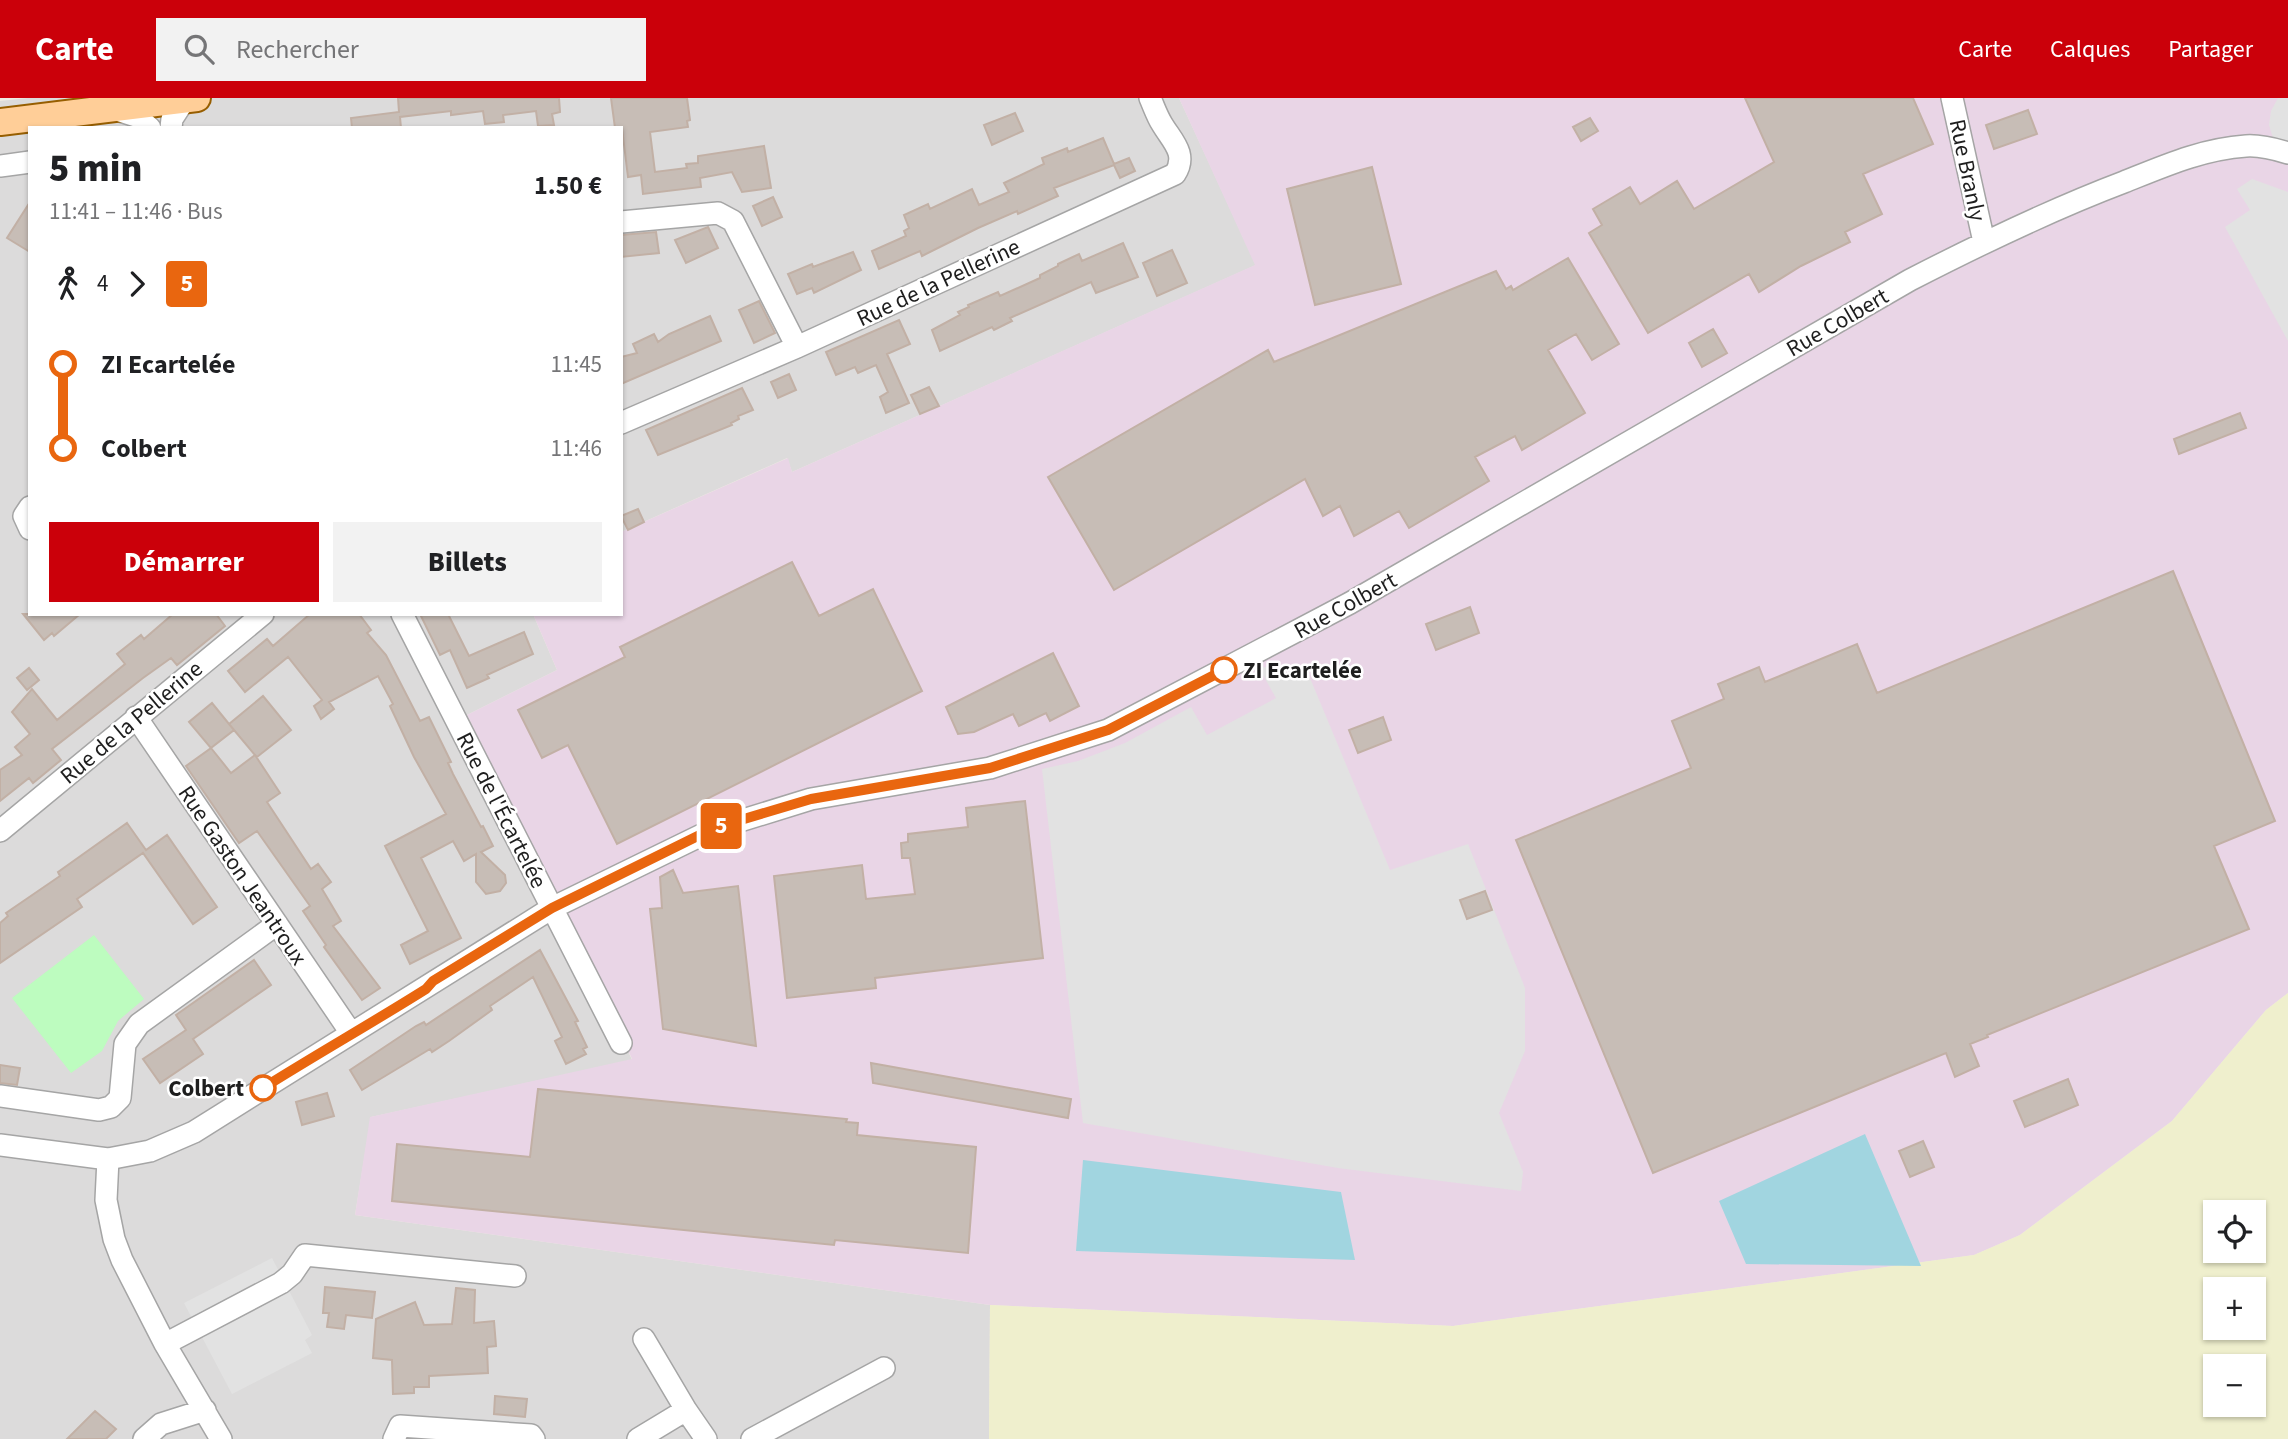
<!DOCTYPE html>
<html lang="fr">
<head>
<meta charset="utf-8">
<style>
	:root { --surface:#fff; --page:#f2f2f2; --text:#202124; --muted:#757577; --accent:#cb000a }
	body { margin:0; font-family:"Source Sans 3",sans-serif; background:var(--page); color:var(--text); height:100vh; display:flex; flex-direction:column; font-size:26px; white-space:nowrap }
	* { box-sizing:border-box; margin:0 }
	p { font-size:23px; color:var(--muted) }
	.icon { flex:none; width:38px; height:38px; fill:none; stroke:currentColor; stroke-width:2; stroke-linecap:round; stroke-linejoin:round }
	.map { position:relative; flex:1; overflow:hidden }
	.details { position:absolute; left:28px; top:28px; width:595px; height:490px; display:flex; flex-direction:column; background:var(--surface); border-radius:0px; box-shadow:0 2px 5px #0004 }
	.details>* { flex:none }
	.badge { padding:0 14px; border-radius:5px; font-size:24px; line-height:46px }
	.controls { position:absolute; left:2203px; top:1102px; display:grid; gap:14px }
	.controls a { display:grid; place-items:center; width:63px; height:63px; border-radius:0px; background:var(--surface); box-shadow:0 2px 5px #0004; font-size:35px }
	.map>.badge { position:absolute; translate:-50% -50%; box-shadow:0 0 0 4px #fff }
	.legs { display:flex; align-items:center; gap:10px; height:77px; padding:0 21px; font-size:23px }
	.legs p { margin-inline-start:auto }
	.headline { display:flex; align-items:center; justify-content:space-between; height:119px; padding:0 21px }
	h1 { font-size:38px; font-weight:800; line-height:52px }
	.cta { display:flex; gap:14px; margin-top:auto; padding:14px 21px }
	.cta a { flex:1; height:80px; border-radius:0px; background:var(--accent); color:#fff; font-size:28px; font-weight:800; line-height:80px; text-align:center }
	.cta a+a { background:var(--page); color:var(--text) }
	ul { padding:0 21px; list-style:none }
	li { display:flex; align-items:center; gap:24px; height:84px; font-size:26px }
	li i { display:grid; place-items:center; width:10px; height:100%; margin:0 9px; background:currentColor }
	li i::after { content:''; width:18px; height:18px; margin:-9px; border:5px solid; border-radius:50%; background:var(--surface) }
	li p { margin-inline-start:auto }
	li:first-child i { background:linear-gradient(#0000 50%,currentColor 0) }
	li:last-child i { background:linear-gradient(currentColor 50%,#0000 0) }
	header { display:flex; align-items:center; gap:42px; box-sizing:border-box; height:98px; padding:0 35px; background:var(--accent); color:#fff }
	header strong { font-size:33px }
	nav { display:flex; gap:38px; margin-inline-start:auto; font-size:24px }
	.search { width:490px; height:63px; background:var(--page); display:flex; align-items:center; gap:18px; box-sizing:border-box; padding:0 24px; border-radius:0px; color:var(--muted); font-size:26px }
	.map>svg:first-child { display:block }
</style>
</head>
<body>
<header>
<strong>Carte</strong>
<div class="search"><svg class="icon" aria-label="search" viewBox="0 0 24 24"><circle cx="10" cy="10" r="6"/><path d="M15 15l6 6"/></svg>Rechercher</div>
<nav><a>Carte</a><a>Calques</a><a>Partager</a></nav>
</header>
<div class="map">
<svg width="2288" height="1341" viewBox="0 0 2288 1341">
	<rect width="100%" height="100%" fill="#efebe3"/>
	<path fill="#dcdbdb" d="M28,0H1179L1256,167L792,374L787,360L621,434V30H30V516H533L557,572L467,617L572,830L632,962L371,1019L355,1117L990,1207L989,1341H0V3Z"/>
	<path fill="#e9d5e6" d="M1179,0H2288V895L2266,912L2172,1023L2020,1137L1974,1157L1453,1228L990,1207L355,1117L370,1019L632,961L572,830L467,617L557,572L533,516H621V434L788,360L792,374L1255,167Z"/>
	<path fill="#efefcd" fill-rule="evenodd" d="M2288,895V1341H989L990,1207L1453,1228L1974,1157L2020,1137L2172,1023L2266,912ZM2216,1115H2254V1153H2216ZM2216,1192H2254V1230H2216ZM2216,1269H2254V1307H2216Z"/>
	<path fill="#bdfcbf" d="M94,837L144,901L118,923L102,953L71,975L12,900Z"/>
	<path fill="#e2e2e2" d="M2278,0H2288V46L2273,40L2269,27L2271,13Z
		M2252,81L2288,94V243L2225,129L2250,112L2237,91Z
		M1305,568L1390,772L1468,746L1525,890V953L1499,1015L1523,1074L1521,1093L1338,1070L1083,1025L1042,671L1078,663L1125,645L1191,609L1207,637L1276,600L1259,570L1266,569L1285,577Z
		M272,1160L312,1237L305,1242L312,1255L232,1296L184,1205Z"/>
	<path fill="#a1d5e0" d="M1865,1036L1921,1168L1746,1166L1719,1103Z
		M1083,1062L1341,1094L1355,1162L1076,1153Z"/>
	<path fill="#c7bdb6" stroke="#c2b0a5" stroke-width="2" fill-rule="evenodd" d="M398,0H559L560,14L552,16L554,27L538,28L536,13L503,17L504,24L485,26L483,13L451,17V13L400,19L401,30H352L351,20L399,14Z
		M611,0H687L690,22L687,23L688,29L650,34L655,74L687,70L686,66L698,65V58L764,48L771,90L742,94L732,74L700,80L701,89L643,96L641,77L628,79L622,30H615Z
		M1745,0H1913L1933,46L1863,76L1882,116L1845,134L1850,144L1801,168L1759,194L1749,176L1648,235L1589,135L1602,127L1593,111L1630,89L1640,106L1677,83L1694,111L1774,64Z
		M2028,12L2037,36L1994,51L1986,27Z
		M1015,15L1023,33L992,47L984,27Z
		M1590,20L1598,33L1581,43L1573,29Z
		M1103,40L1114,66L1129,60L1135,73L1120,80L1114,67L1054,90L1058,98L1018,116L1017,113L978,130L922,158L920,153L879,171L872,153L906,138L904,133L909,130L904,117L928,106L930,111L972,91L979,107L1009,94L1004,85L1044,66L1042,60L1067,50L1068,54Z
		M1372,69L1401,186L1315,207L1287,91Z
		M773,99L782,119L762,128L753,108Z
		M30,104V154L7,140Z
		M708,129L718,150L686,165L675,142Z
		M656,134L659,155L621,159V137Z
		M1123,145L1138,179L1096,195L1091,184L1010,220L1012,223L994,232L992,229L940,253L932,232L960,217L958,214L969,209L968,207L998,194L1000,198L1040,180V177L1058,168V166L1079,156L1082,163Z
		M1172,152L1187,185L1157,198L1143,165Z
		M853,154L861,172L814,195L812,190L797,196L788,176L812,166L813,169Z
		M1568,160L1619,246L1592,262L1576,236L1548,252L1585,315L1522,352L1515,338L1475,359L1489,383L1409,430L1399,413L1354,438L1340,408L1323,418L1305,381L1114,492L1048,379L1268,252L1274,264L1496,173L1506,191L1511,188L1513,192Z
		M759,203L775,235L754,245L739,212Z
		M710,218L721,243L621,286V259L637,255L633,246L654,236L658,244L669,236Z
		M899,222L910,246L887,256L909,305L886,315L880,299L888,294L876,267L858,275L855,269L836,277L826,254Z
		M1713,231L1727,255L1702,269L1689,245Z
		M789,276L796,292L778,300L771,284Z
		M929,289L939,308L920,316L911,297Z
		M742,290L753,312L738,318L739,321L731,325L732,327L658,357L646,332Z
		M2240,315L2246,330L2179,356L2174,341Z
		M638,411L644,424L628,432L621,418Z
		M792,464L819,518L873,491L922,593L617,746L568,647L542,660L518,612L625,559L620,549Z
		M2173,473L2275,723L2214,748L2249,831L1987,937L1988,939L1970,946L1979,968L1955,979L1946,955L1653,1075L1516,742L1691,670L1672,623L1724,601L1718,586L1759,569L1765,584L1857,546L1877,595Z
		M1470,509L1479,535L1436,552L1426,526Z
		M23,516H80L54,538L52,535L44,542Z
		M173,516H216L225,528L177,567L171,560L143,580L52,651L61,662L33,685L29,680L0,703V672L22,657L15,649L30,636L12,614L32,591L57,622L125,566L117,556L141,537L144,541Z
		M310,516H359L371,532L367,535L386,557L420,623L429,619L451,664L448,665L453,676L481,729L483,728L493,748L481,754L505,777L506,785L500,793L486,796L476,784V756L464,763L453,743L421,760L461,840L410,866L401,847L428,833L385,748L446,716L414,659L390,608L393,606L378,578L329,604L334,611L321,621L314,608L322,602L288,559L245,594L228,573L267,541L273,548Z
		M420,516H448L469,558L524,534L533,556L487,577L489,580L467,590L450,552L440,557Z
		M1053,555L1079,608L1050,623L1046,615L1019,628L1013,616L974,634L958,636L946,609Z
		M29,570L39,582L27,592L17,580Z
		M263,598L291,632L257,659L255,657L280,695L267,704L311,771L318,766L331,784L322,791L341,823L333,828L380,890L362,902L324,849L326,847L303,813L310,808L257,733L239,745L186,668L211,650L189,624L212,605L229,626ZM229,626L255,657L231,675L211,650L234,632Z
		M1383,619L1391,642L1358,655L1349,632Z
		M1025,703L1043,860L875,880L876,890L787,900L774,778L862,767L866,801L915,796L910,760H902L901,745L908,744V736L968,729L966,710Z
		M127,725L146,752L167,737L217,809L193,826L143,755L77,801L82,809L0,865V825L8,818L6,815L60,778L58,774Z
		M673,772L683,795L738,788L756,948L663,931L650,811L662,810L660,779Z
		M1485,793L1492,812L1467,821L1460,802Z
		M540,852L578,923L575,924L587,949L583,951L586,956L566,966L555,943L562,939L533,879L490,908L492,912L449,943L432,954L430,951L362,992L350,972L416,928L424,924L426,927Z
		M254,862L271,887L193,941L203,956L160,985L143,961L186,932L176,917Z
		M871,965L1071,1001L1068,1020L873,985Z
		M0,967L20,970L17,987L0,985Z
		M2068,981L2078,1007L2025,1029L2014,1003Z
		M538,991L847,1021L846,1024L858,1025L857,1037L976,1049L968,1155L835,1142L834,1147L392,1103L397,1046L530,1059Z
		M327,995L334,1018L302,1027L296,1004Z
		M1923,1043L1934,1069L1910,1079L1899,1053Z
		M325,1189L375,1194L372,1220L346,1217L344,1231L327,1229L329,1215H323Z
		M456,1190L475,1192L474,1225L494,1223L496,1248L487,1249L488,1275L429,1278V1289H414V1295L393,1296L392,1262L373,1260L376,1221L415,1204L424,1227L452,1226Z
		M495,1298L527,1301L525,1319L494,1316Z
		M95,1313L116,1331L106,1341H67Z"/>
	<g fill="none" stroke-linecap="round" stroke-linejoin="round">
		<g stroke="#a5a5a5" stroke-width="24">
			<path id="minor" d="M1952,0L1984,144
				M114,11L136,18L150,30
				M171,30L172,21L185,1
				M0,68L30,64
				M621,124L718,115L733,123L797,249
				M621,325L797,249L1175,76C1188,56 1172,43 1162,26C1157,18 1154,9 1150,0
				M30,409L24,418L30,431
				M402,516L621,945
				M136,619L351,935
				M0,733L263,516
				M0,998L99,1012L111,1009L120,1000L125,946L139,926L277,826
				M0,1047L108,1061L150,1053L194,1034L552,810L714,731L811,701L990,670L1108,632L1350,505L1910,182C1980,146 2050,112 2124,84C2164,68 2202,51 2246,48C2260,47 2275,51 2288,55
				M108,1061L106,1102L114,1141L122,1162L165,1246L221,1341
				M644,1241L686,1312
				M165,1246L281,1185L292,1176L305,1157L515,1178
				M144,1341L161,1326L205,1312
				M394,1341L400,1328L531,1337L534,1341
				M638,1341L686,1312L706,1341
				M752,1341L884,1270"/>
		</g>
		<g stroke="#975e00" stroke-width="30">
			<path id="major" d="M0,24L197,0"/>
		</g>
		<use href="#minor" stroke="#fff" stroke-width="21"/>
		<use href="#major" stroke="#ffce98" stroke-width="26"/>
	</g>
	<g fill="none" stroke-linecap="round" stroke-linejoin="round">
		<g stroke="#fff" stroke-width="16">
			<path id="line-1" d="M263,990C317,956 372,925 426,891L433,883L552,810L714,730L811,701L990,670L1108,632L1224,572"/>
		</g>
		<use href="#line-1" stroke="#e9660f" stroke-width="10"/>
	</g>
	<g fill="#fff" stroke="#e9660f" stroke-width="3.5">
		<circle cx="1224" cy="572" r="12"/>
		<circle cx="263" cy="990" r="12"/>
	</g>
	<g text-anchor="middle" stroke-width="5" stroke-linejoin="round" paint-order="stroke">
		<g font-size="23" fill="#1e1e1e" stroke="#fff">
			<text transform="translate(1968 72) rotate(78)" y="8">Rue Branly</text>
			<text transform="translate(938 184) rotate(-25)" y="8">Rue de la Pellerine</text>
			<text transform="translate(1837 224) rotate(-30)" y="8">Rue Colbert</text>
			<text transform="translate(1345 507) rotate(-29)" y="8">Rue Colbert</text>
			<text transform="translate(131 624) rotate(-40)" y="8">Rue de la Pellerine</text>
			<text transform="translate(502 712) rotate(63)" y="8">Rue de l'Écartelée</text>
			<text transform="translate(243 777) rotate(56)" y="8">Rue Gaston Jeantroux</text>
		</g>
		<g font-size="23" font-weight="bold" fill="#1e1e1e" stroke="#fff" text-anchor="start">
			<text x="1243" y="580">ZI Ecartelée</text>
			<text x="244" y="998" text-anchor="end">Colbert</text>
		</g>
	</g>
</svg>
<div class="controls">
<a><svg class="icon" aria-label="locate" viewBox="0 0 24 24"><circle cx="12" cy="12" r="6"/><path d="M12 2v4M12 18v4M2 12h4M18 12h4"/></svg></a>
<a>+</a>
<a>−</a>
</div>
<b class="badge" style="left:721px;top:728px;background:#e9660f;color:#fff">5</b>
<section class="details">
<div class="headline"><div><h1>5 min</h1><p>11:41 – 11:46 · Bus</p></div><b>1.50 €</b></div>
<div class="legs"><svg class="icon" aria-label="walk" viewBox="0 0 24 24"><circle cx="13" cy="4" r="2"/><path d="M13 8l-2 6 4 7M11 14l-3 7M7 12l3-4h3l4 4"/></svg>4<svg class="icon" aria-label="forward" viewBox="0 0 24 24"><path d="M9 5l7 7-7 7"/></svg><b class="badge" style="background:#e9660f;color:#fff">5</b></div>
<ul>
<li><i style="color:#e9660f"></i><b>ZI Ecartelée</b><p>11:45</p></li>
<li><i style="color:#e9660f"></i><b>Colbert</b><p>11:46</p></li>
</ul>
<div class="cta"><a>Démarrer</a><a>Billets</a></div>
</section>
</div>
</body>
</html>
